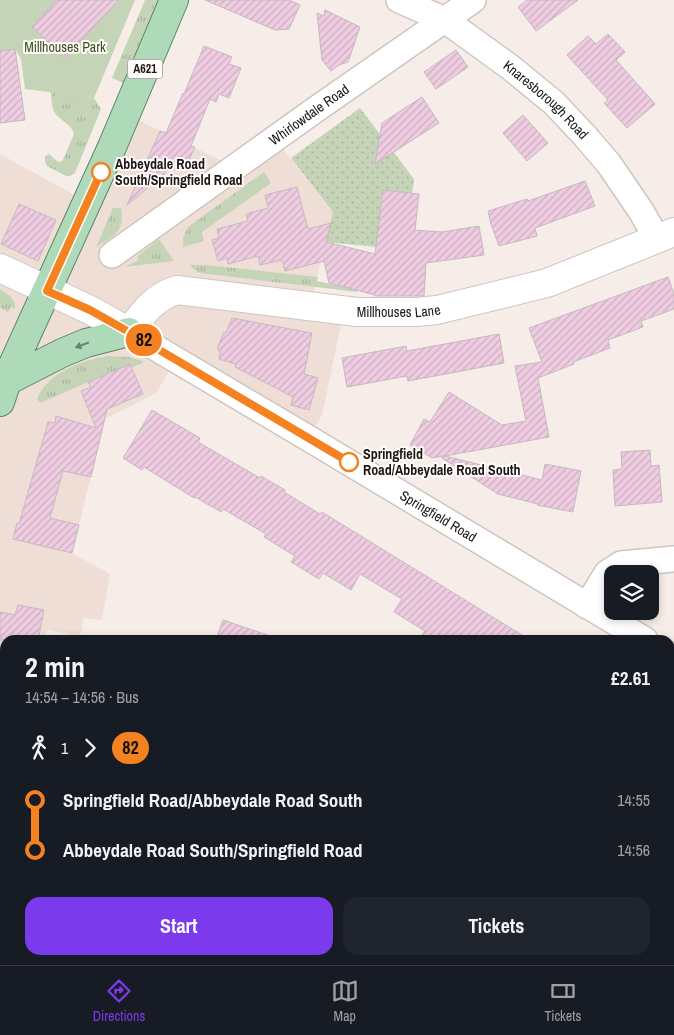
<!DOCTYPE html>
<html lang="en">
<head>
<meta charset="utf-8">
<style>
	:root { --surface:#171b24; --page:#20242c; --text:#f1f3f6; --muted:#9ea1a6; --line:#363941; --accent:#7c3aed }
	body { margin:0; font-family:"Archivo Narrow",sans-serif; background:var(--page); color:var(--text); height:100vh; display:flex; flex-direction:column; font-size:19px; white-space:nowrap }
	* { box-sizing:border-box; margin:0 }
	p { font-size:16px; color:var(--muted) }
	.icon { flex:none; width:28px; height:28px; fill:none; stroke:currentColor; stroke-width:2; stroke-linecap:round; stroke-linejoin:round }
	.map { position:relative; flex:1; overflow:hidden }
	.side { position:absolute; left:0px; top:635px; width:675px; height:330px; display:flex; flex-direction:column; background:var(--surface); border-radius:15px 15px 0 0; box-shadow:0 2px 8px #0003 }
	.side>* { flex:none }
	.badge { padding:0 10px; border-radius:16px; font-size:18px; line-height:32px }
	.tools { position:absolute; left:604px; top:565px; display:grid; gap:10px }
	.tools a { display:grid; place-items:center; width:55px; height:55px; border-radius:10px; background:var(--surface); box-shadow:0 2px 8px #0003; font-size:25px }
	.map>.badge { position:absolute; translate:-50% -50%; box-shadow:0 0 0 2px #fff }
	.legs { display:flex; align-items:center; gap:8px; height:55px; padding:0 25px; font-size:16px }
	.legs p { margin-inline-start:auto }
	.summary { display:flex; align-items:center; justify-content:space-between; height:85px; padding:0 25px }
	h1 { font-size:28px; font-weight:700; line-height:38px }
	.cta { display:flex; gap:10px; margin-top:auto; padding:10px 25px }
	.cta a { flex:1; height:58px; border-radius:15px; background:var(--accent); color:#fff; font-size:20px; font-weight:700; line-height:58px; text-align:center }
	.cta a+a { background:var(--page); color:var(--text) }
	ul { padding:0 25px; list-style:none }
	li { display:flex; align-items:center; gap:18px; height:50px; font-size:19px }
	li i { display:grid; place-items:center; width:8px; height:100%; margin:0 6px; background:currentColor }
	li i::after { content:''; width:12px; height:12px; margin:-6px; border:4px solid; border-radius:50%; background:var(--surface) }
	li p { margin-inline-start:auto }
	li:first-child i { background:linear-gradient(#0000 50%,currentColor 0) }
	li:last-child i { background:linear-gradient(currentColor 50%,#0000 0) }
	.tab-bar { display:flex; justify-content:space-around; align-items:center; height:70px; border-top:1px solid var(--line); background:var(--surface); font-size:14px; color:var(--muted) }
	.tab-bar a { display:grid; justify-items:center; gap:2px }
	.tab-bar .active { color:var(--accent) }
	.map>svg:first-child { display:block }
</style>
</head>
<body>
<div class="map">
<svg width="674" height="965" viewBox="0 0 674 965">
	<defs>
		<pattern id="grass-tufts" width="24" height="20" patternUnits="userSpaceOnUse" patternTransform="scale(1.25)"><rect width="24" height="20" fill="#c5d4b7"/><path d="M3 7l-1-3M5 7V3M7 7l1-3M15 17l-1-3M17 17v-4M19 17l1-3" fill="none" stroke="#a9b59d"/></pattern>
		<pattern id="garden-dots" width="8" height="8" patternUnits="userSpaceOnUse" patternTransform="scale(1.25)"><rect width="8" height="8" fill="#c5d4b7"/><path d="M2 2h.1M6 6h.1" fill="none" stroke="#a9b59d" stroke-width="1.8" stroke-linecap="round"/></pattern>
		<pattern id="building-hatch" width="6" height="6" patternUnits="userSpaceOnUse" patternTransform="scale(1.25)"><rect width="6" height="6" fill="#efcce1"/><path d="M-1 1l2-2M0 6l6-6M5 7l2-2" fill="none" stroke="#ccaec0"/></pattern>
	</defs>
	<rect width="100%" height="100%" fill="#f6ede8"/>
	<path fill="#efded5" d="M126,114L234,167L275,139L333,212L310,306L344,311L322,415L308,438L176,359L156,393L105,419L72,553L110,574L102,620L83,618L82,629L79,637L47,629L45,640H5V781L0,780V154L87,202Z"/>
	<path fill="url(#grass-tufts)" d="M145,0H158L123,83L112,78Z
		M51,92L94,98L101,109L75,173L70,176H66L47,166L45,162V156L49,154L57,161L61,162L63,160L74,134C71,123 60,121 55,113C51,107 52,99 51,92Z
		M264,172L271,183L202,232L204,241L183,247V237L188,227Z
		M113,208H121C125,232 115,236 96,247Z
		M159,239L174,261L124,267L139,260L137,257Z
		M190,265H206L318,277L317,281L357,290V292L200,273L193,269Z
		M0,289C8,294 16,299 15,309L11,307L8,312L0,308Z
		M108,356L129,357L143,361L142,363L131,368L130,364L40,403L37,399C48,372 81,361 108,356Z"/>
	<path fill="#c5d4b7" d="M0,0H135L94,98L25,89L21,59L15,49L0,51Z"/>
	<path fill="url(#garden-dots)" d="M360,108L414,179L412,193L383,190L376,247L326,242L333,212L291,158Z"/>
	<path fill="url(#building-hatch)" stroke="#c3babf" d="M57,0H119L65,58L32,27Z
		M205,0H289L300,5L289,29L275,30Z
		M527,0H578L536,31L518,7Z
		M325,10L360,27L348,62L339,65L331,71L322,60L317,13L324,16Z
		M608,34L625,52L616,60L655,104L627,128L604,103L608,100L567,55L588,36L596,44Z
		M204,46L232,57L229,64L241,68L229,98L219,94L216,102L210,99L191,146L195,147L185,168L170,161L159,185L154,183L127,205L160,131L166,133L183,93L184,94Z
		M15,49L25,120L0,123V51Z
		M456,50L468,67L436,89L424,72Z
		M422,97L439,123L375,164L382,123Z
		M523,115L548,143L527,161L503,133Z
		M585,181L595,206L535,228L537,236L499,246L491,224L488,211L527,199L528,201Z
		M297,187L308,229L331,223L326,242L375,254L383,190L419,194L415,230L442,232L479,226L484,255L426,263L424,296H375V295L329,283L324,261L285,271L282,260L260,265L258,256L228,264L227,258L218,261L212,240L219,238L217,229L248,221L246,214L268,208L265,195Z
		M19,204L56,220L38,261L1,244Z
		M668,277L674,294V309L641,321L643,327L608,340L610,348L573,362L574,364L538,378L549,437L445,456L542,480L545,464L581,471L573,512L537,505L538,504L498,494L442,458L443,456L432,458L410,445L424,419L430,422L449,392L502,425L526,421L515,366L542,362L529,328Z
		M232,318L312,333L304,374L318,378L309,410L291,405L293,397L235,367L236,364L219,359L220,352L217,349L219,344L224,332L226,333Z
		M499,334L504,363L408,381L407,376L347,387L342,358L406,346L407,351Z
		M130,364L143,394L107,409L91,477L63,471L50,518L79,525L72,553L13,539L17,523L19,524L48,422L55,423L56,416L96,428L81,391L91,387L88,382Z
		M152,410L200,438L198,442L260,478L261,476L285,490L284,492L320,514L322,512L530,640H432L422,635L425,631L394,612L402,599L360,574L351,590L323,573L319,579L291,562L295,556L264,537L266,534L223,509L221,512L195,497L194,498L144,467L142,470L123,458Z
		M650,450L651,466L659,465L662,502L615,506L613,470L622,469L621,452Z
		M18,605L44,610L38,640H0V612L15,615Z
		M223,620L273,637V640H216Z"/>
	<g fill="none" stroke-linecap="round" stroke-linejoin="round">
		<g stroke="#cec5c0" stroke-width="28">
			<g id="street">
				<path id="s1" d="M399,0L445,20L510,67L554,103L585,136L609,164L641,211L657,239"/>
				<path id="s2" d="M112,255L315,110L473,0"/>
				<path id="s3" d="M129,332L308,438L645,640"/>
				<path d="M587,606L607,573L621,564L674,559"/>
				<path d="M670,655L674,657"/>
				<path d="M0,780L5,781"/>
				<path d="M670,915L674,914"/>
				<path d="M129,960L132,965"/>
			</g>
		</g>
		<g stroke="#cec5c0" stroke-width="30">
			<g id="secondary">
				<path id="s4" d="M0,268L90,310L129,332C143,313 154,297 177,290L357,312H417L437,310L547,283L674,232"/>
			</g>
		</g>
		<g stroke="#588661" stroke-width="30">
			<path id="primary" d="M7,381L62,353L86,343L129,332
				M0,402L11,369L112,147L174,0"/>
		</g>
		<use href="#street" stroke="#fff" stroke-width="25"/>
		<use href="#secondary" stroke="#fff" stroke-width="28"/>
		<use href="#primary" stroke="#afdab9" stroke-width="28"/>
	</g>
	<defs><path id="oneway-solid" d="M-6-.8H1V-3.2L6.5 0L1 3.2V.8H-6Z" transform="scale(1.25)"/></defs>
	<use fill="#6c8270" href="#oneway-solid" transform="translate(82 345) rotate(159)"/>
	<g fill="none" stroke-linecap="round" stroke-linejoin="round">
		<g stroke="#fff" stroke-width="11">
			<path id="line-1" d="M101,172L47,291L90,310L129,332L349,462"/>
		</g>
		<use href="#line-1" stroke="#f58220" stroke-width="8"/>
	</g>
	<g fill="#fff" stroke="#f58220" stroke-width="2.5">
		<circle cx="101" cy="172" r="9"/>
		<circle cx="349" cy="462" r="9"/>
	</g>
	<g text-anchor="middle" stroke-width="4" stroke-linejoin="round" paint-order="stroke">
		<rect fill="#fffbf9" stroke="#5f5b5a" stroke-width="1" x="127.5" y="59.5" width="35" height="19" rx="4"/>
		<g font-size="12" font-weight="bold" fill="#1b1716">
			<text x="145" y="73">A621</text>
		</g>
		<g font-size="14" fill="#394f1f" stroke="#fffbf9">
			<text x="65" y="52">Millhouses Park</text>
		</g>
		<g font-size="14" fill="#1b1716" stroke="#fffbf9">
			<text dy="5" stroke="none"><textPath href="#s1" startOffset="179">Knaresborough Road</textPath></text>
			<text dy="5" stroke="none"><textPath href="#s2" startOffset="242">Whirlowdale Road</textPath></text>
			<text dy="5" stroke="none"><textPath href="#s4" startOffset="432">Millhouses Lane</textPath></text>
			<text dy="5" stroke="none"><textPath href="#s3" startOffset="360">Springfield Road</textPath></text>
		</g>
		<g font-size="14" font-weight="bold" fill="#1b1716" stroke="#fffbf9" text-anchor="start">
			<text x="115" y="169">Abbeydale Road<tspan x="115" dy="16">South/Springfield Road</tspan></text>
			<text x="363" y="459">Springfield<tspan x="363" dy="16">Road/Abbeydale Road South</tspan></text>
		</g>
	</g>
</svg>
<div class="tools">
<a><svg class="icon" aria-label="layers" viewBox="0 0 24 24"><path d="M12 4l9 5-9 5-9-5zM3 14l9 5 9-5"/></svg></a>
</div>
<b class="badge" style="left:144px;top:340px;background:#f58220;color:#111">82</b>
<section class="side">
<div class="summary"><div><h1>2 min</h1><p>14:54 – 14:56 · Bus</p></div><b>£2.61</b></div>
<div class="legs"><svg class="icon" aria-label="walk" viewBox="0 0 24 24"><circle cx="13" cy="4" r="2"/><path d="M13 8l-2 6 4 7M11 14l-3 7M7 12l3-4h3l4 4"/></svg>1<svg class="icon" aria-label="forward" viewBox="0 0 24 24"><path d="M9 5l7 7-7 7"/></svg><b class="badge" style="background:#f58220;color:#111">82</b></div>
<ul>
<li><i style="color:#f58220"></i><b>Springfield Road/Abbeydale Road South</b><p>14:55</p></li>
<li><i style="color:#f58220"></i><b>Abbeydale Road South/Springfield Road</b><p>14:56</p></li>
</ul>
<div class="cta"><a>Start</a><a>Tickets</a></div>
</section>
</div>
<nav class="tab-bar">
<a class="active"><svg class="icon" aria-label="directions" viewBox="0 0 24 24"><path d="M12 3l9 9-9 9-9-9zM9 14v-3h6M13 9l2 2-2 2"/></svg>Directions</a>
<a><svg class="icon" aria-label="map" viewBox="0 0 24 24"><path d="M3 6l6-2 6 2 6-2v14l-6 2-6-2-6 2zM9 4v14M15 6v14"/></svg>Map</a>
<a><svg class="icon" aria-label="tickets" viewBox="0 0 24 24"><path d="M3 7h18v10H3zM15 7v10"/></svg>Tickets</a>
</nav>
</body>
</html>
